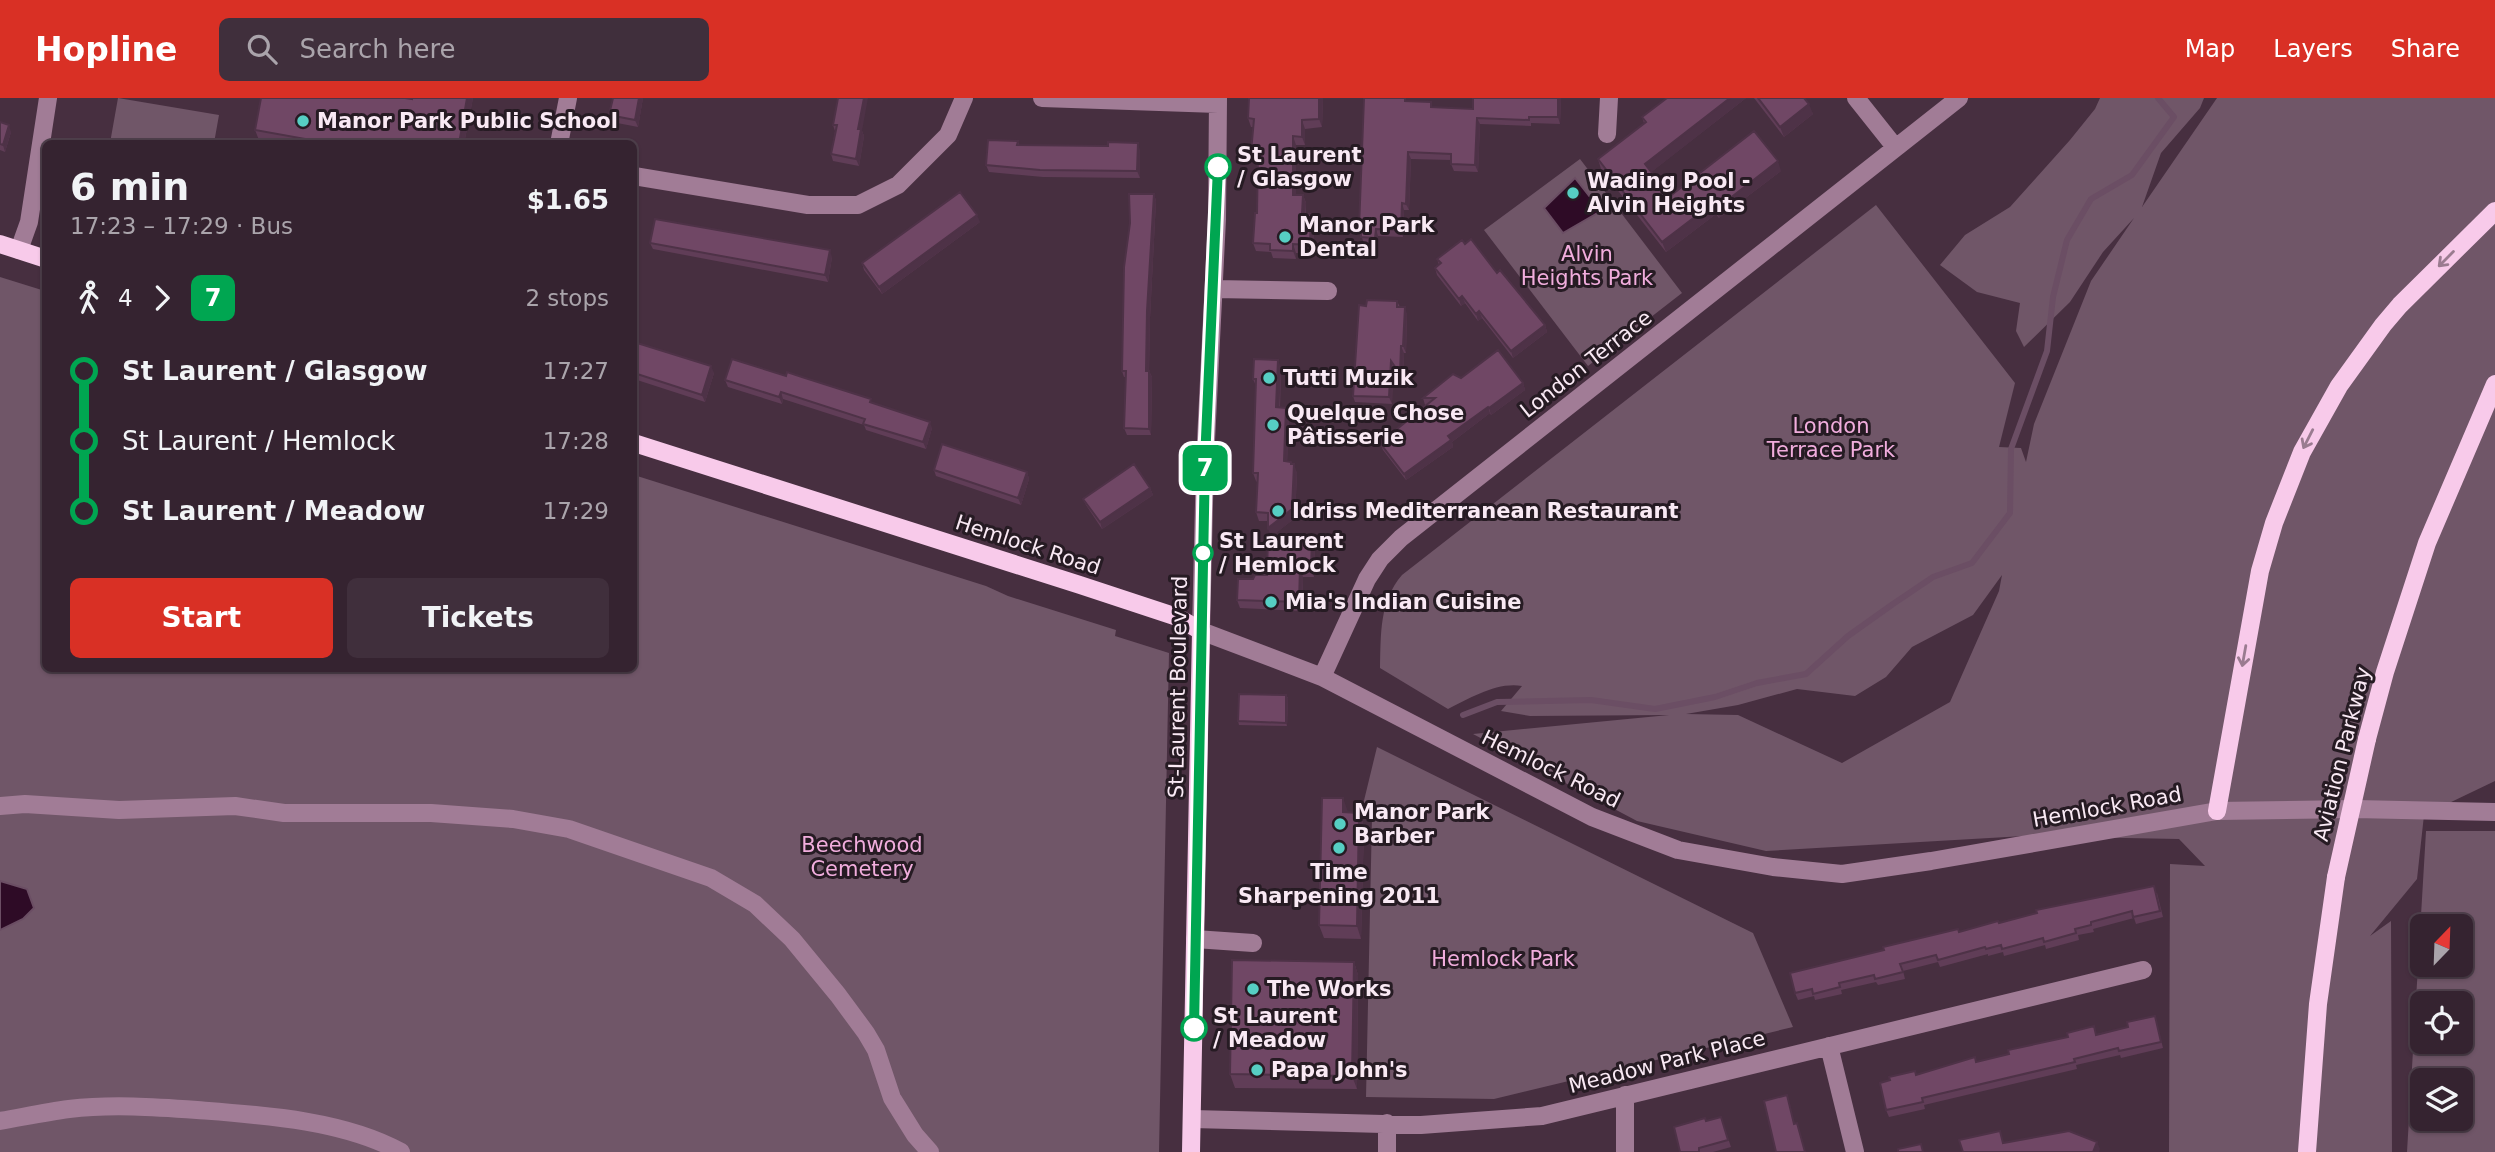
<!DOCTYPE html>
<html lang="en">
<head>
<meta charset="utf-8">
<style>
	:root { --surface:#352330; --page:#402f3c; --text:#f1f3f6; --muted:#aaa4ab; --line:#4f404c; --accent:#d93025 }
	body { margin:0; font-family:"DejaVu Sans",sans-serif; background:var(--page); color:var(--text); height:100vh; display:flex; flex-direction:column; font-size:26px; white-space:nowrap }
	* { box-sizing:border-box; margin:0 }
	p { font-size:23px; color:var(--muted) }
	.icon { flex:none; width:38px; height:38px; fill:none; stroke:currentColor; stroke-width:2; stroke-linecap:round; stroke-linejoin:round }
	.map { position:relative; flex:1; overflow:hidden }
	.details { position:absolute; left:42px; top:42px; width:595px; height:532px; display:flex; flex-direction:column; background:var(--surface); border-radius:10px; box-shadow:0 2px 5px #0004,0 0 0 2px var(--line) }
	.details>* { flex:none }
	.badge { padding:0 14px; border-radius:10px; font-size:24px; line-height:46px }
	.needle { width:46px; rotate:23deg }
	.controls { position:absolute; left:2410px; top:816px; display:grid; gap:14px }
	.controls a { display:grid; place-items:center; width:63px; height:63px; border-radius:10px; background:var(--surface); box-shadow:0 2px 5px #0004,0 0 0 2px var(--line); font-size:35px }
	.map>.badge { position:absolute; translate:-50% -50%; box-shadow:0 0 0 4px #fff }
	.legs { display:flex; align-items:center; gap:10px; height:77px; padding:0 28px; font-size:23px }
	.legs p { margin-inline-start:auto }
	.overview { display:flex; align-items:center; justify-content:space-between; height:119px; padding:0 28px }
	h1 { font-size:38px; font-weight:700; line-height:52px }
	.primary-button { display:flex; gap:14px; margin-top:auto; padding:14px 28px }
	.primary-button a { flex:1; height:80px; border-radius:10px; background:var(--accent); color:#fff; font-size:28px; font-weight:700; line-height:80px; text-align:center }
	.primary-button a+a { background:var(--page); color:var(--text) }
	ul { padding:0 28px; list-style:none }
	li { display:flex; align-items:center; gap:24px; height:70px; font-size:26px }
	li i { display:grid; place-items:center; width:10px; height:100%; margin:0 9px; background:currentColor }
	li i::after { content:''; width:18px; height:18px; margin:-9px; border:5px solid; border-radius:50%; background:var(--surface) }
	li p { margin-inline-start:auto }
	li:first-child i { background:linear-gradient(#0000 50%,currentColor 0) }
	li:last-child i { background:linear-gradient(currentColor 50%,#0000 0) }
	header { display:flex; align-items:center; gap:42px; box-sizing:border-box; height:98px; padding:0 35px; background:var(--accent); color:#fff }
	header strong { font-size:33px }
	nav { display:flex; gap:38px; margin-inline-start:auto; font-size:24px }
	.search { width:490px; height:63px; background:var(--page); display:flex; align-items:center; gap:18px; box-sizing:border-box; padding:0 24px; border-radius:10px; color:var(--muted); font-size:26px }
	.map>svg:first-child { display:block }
</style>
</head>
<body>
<header>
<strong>Hopline</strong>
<div class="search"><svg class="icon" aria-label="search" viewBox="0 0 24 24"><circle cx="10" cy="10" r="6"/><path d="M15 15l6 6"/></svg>Search here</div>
<nav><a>Map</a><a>Layers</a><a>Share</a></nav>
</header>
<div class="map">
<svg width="2495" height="1054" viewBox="0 0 2495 1054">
	<rect width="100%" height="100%" fill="#472f40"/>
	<path fill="#705668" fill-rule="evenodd" d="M118,0L219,17L214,45H110Z
		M2100,0H2204L2200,10L2161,55L2142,109L2217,0H2495V683L2424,717L2417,781L2370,838L2391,823L2392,1054H2169L2170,766L2205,768L2179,741L2024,738L1766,753L1637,723L1473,636L1669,617L1530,618L1501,613L1522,588C1496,584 1471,600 1448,611L1380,570C1381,536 1379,504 1402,477L1876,107L2015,285L1999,349L2021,350L2026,364L2034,326L2091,183L2134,120L2103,154L2070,204L2024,249L2016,233L2020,205L1977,194L1940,167L1965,137L2010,109L2070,42L2095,11ZM2002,477L1999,493L1950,604L1842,665L1738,617L1686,616L1738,607L1797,591L1855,598L1886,579L1912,549L1973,517Z
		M1580,61L1682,195L1588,268L1484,132Z
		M0,179L45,193L46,570H634V377L986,488L1008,498L1116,532L1115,538L1169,555L1159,1054H0Z
		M1377,649L1753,835L1793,929L1494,1001L1366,999L1372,719H1360Z
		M2426,733H2495V1054H2407ZM2422,828H2460V866H2422ZM2422,905H2460V943H2422ZM2422,982H2460V1020H2422Z"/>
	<path fill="#2e0b26" stroke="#6b4e64" stroke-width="2" d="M1575,80L1601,113L1563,135L1544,110Z
		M0,783L27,791L34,810L23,821L0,832Z"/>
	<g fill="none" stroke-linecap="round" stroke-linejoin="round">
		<path stroke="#6b4e64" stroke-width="6" d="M1463,617L1497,604L1591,602L1655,611L1715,599L1757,585L1806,576L1848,538L1893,506L1933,479L1972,465L2010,415L2011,351L2047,253L2053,199L2067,142L2091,101L2132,77L2174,19L2158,0"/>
		<path stroke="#a17c96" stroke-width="18" d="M1042,0L1218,6
			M1218,0L1217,121L1205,363L1201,533L1322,579L1592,719L1678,752L1773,769L1842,776L1931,763L2217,713L2355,711L2495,714
			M1856,0L1895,49
			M1607,36L1609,0
			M559,46L568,0
			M634,78L808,107H858L898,87L948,37L964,0
			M19,152L29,124L48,0
			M1214,191L1328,193
			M1322,579L1367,481L1380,461L1401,440L1959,0
			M0,708L25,706L119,712L235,708L284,715H431L513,721L569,731L711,780L755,806L792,841L838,897L866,935L876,952L892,1000L915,1037L930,1054
			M1195,841L1253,845
			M1829,948L1855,1054
			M1192,1021L1421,1027L1542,1018L2143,872
			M0,1023C23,1019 46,1014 69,1011C111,1006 155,1009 197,1012C262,1017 343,1022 401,1054
			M1387,1054V1025
			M1625,1054V997"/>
		<path stroke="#f8caea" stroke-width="18" d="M0,146L46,161
			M634,345L1080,487L1177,519L1201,533L1191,1054
			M2367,641L2385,574L2427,445L2495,286
			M2217,713L2260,473L2274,425L2302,354L2339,288L2383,227L2400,207L2495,113
			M2307,1054L2318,906L2336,779"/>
		<path stroke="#f8caea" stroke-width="18" d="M2336,779L2367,641"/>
	</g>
	<path fill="#603d57" d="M412,0H473L464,46H280L259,42L255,32L412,1Z
		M643,0L638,29L612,24L609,17Z
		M1323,0L1322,29L1305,31V47H1296V97H1303L1306,105V116L1314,125L1313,156L1296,155V161L1273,160L1271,154L1256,153L1253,145L1257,115L1258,63H1254L1251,54L1254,29H1251L1248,20Z
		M1561,0L1560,26L1531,25V28L1480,26L1478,74L1454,73L1451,66V62L1411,61L1409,112H1404L1403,139L1378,138V147L1364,146L1359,130L1407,3L1433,10L1473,11Z
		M1746,0L1651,74L1670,98L1781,73L1719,120L1716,116L1666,154L1601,71L1598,61L1644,25L1642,19Z
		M1754,0H1804L1813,16L1784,39Z
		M0,24L11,34L5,54L0,52Z
		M833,27L862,33L864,38L859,68L833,63L831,56L835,33Z
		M1018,43L1019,47L1108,48L1140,52V80L1043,79L989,74L986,67Z
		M1154,96L1156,103L1150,220L1149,273L1152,279L1151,337H1127L1124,330L1126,279H1124L1122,273Z
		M980,124L882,196L864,172L862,165Z
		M650,145L832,159L828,184L653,151Z
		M1465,146L1497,175L1545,227L1547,234L1513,260L1482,220L1478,223L1465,205L1461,208L1437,177L1435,170L1439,167L1437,161Z
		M1397,203L1400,209L1407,216L1406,255H1404L1403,283L1393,270L1392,306L1355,304L1353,298L1366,208Z
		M634,244L714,275L705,304L634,281Z
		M1281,270L1280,310L1289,319L1287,364L1292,366L1297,375L1295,420L1273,437L1312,439L1315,447L1314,479H1303L1302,513L1240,510L1237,502L1253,481L1267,477L1271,437L1268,430V423H1259L1256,414L1257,384L1256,383L1253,375L1256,288L1253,281Z
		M1461,280L1523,285L1525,292L1491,317L1490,315L1452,344L1453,349L1406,382L1383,352L1380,345L1427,307H1425L1423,300Z
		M725,282L873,305L932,330L926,351L866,332L864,327L783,301L782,306L728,289Z
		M934,372L1027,374L1029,381L1021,407L936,378Z
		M1150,390L1153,397L1102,431L1086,407L1083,401Z
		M1286,597L1288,600L1287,628L1239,627L1238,623Z
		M1348,714L1359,715L1364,728L1361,841L1324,840L1319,827Z
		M2157,795L2163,819L2136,826L2134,820L2093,831L2094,834L2078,837L2079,842L2046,851L2045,847L2004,858L2003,854L1988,858V856L1940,869L1938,864L1903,873L1905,881L1878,887L1876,884L1841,892L1842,896L1815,902L1814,898L1798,902L1795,895L1959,834L1999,825Z
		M1354,864L1358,877L1357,991L1235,990L1230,976Z
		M2155,918L2163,950L2121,960L2120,957L2076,967L2077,971L1924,1007L1925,1011L1889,1019L1886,1012L1917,977L2128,929Z
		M1721,1019L1731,1049L1713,1054H1680L1706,1023Z"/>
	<path fill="#4e3247" d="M467,0H473L464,46H459Z
		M639,0H643L638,29L635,22Z
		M864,0H868L862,33L864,38L859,68L856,61L858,31Z
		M1319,0H1323L1322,29L1319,21Z
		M1558,0H1561L1560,26L1558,19Z
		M1730,0H1746L1649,76L1645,66Z
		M1809,6L1813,16L1784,39L1780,29Z
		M1477,20L1480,26L1478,74L1475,67Z
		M1302,22L1305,31V47L1302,39Z
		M9,27L11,34L5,54L3,47Z
		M1293,38L1296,47V105L1293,97Z
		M1138,45L1140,52V80L1137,73Z
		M1408,54L1411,61L1409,112L1406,106Z
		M1778,63L1781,73L1719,120L1716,111Z
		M1154,96L1156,103L1150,220L1149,279L1146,273L1147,213Z
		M1303,97L1306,105L1305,125L1302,116Z
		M1402,105L1404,112L1403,139L1401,132Z
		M1712,106L1716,116L1666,154L1662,144Z
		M1311,116L1314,125L1313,156L1310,147Z
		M977,117L980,124L882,196L879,189Z
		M1376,131L1378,138V147L1375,140Z
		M1293,146L1296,155V161L1293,153Z
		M830,152L832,159L828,184L825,177Z
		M1462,198L1465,205L1461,208L1459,201Z
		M1405,209L1407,216L1406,255L1403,248Z
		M1479,213L1482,220L1478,223L1476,216Z
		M1545,227L1547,234L1513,260L1511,253Z
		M1401,248L1404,255L1403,283L1400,276Z
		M1278,262L1281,270L1279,318L1276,309Z
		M1391,263L1393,270L1392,306L1389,299Z
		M711,268L714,275L705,304L702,297Z
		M1149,273L1152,279L1151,337L1149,331Z
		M1523,285L1525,292L1491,317L1489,310Z
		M781,294L783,301L782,306L779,299Z
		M1488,309L1490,315L1452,344L1453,349L1406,382L1404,376L1448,338Z
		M1286,310L1289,319L1287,372L1284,363Z
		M930,324L932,330L926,351L923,344Z
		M1291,364L1294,371V366L1297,375L1295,420L1271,439L1268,430Z
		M1027,374L1029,381L1021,407L1018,400Z
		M1150,390L1153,397L1102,431L1100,424Z
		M1312,439L1315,447L1314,479L1311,470Z
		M1300,470L1303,479L1302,513L1299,504Z
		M1286,597L1288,600L1287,628L1286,625Z
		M1343,700L1348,714V727L1343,714Z
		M1359,715L1364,728L1361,841L1357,828Z
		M1354,864L1358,877L1357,991L1352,978Z
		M2097,1044L2100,1051L2099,1054H2093Z"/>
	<path fill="#704765" stroke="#4e3247" stroke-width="2" d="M261,0H405L412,1V0H467L459,46H333L255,32Z
		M613,0H639L635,22L609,17Z
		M838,0H864L858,31H861L856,61L831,56L837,27H833Z
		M1249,0H1319V21L1302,22V39L1293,38V97H1303L1302,116H1311L1310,147L1293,146V153L1270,152V146L1253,145L1255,115H1257L1258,54H1251L1254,21L1248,20Z
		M1364,0H1405V3L1431,4V9L1473,11V0H1558V19H1529V22L1477,20L1475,67L1451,66V56L1408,54L1406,106L1402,105L1401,132L1376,131L1375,140L1361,139V130H1359Z
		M1667,0H1730L1645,66L1670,98L1754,33L1778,63L1716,111L1712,106L1662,144L1598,61L1646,24L1642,19Z
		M1758,0H1804L1809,6L1780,29Z
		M0,24L9,27L3,47L0,46Z
		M988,42L1018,43L1017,47L1108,48V44L1138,45L1137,73L1040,72L986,67Z
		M960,94L977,117L879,189L862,165Z
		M1129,96H1154L1147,213L1146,273H1149V331L1124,330L1126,273H1122L1124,169L1130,125Z
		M655,121L830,152L825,177L650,145Z
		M1471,141L1497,175L1500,172L1545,227L1511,253L1479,213L1476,216L1462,198L1459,201L1435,170L1441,165L1437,161L1462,142L1465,146Z
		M1367,202L1397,203V209H1405L1403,248H1401L1400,276L1391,263L1389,299L1353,298L1359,207L1366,208Z
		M634,244L711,268L702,297L634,275Z
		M1498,252L1523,285L1489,310L1488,309L1448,338L1451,342L1404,376L1380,345L1435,300H1423L1453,276L1461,280Z
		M732,261L786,278L787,274L802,279L871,301L870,304L930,324L923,344L863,326L865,321L781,294L779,299L725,282Z
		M1254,261L1278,262L1276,309L1286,310L1284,363L1291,364V366H1294L1292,411L1268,430V415L1256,414L1258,375H1253L1256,281H1253Z
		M942,346L1027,374L1018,400L934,372Z
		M1134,366L1150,390L1100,424L1083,401Z
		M1268,437L1312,439L1311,470H1300L1299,504L1237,502L1238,481H1253L1255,477H1267Z
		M1239,596L1286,597V625L1238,623Z
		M1322,700H1343V714L1359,715L1357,828L1319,827Z
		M2154,788L2160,813L2133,819L2132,813L2091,824V827L2075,831L2076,835L2044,844L2043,840L2002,851L2001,847L1986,851L1985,849L1938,862L1936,857L1900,866L1903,874L1875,881L1874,877L1839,885L1840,889L1813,896L1812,891L1795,895L1790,875L1884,852L1883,849L1958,831L1959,834L1998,823L1999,825L2037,815L2036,812Z
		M1232,862L1354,864L1352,978L1230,976Z
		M2155,918L2161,944L2119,953L2118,950L2074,961L2075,964L1922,1000L1923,1004L1886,1012L1880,985L1890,982L1889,979L1915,973L1916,977L1975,959L1976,964L2009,956L2008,952L2068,939L2067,935L2094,928L2096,937L2128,929L2127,924Z
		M1787,997L1794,1026L1797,1025L1805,1054H1776L1764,1003Z
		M1721,1019L1728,1042L1699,1050V1054H1680L1674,1029L1705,1020L1706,1023Z
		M2000,1033L2003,1045L2069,1033L2097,1044L2093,1054H1963L1959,1042Z
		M1921,1046L1923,1054H1898V1051Z"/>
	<defs><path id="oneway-shaft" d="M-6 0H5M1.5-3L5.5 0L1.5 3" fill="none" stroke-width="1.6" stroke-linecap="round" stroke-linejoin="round" transform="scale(1.75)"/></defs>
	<g stroke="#9a7b90">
		<use href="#oneway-shaft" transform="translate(2446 161) rotate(135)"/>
		<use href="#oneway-shaft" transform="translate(2308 341) rotate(117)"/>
		<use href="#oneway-shaft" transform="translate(2244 558) rotate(100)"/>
	</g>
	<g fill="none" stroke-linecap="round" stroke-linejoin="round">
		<g stroke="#fff" stroke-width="16">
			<path id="line-1" d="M1194,930L1205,363L1218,69"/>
		</g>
		<use href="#line-1" stroke="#00a651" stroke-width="10"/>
	</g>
	<g fill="#56cec3" stroke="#261b23" stroke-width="2.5">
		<circle cx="303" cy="23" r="7"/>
		<circle cx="1573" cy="95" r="7"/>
		<circle cx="1285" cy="139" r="7"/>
		<circle cx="1269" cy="280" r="7"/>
		<circle cx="1273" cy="327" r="7"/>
		<circle cx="1278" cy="413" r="7"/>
		<circle cx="1271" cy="504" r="7"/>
		<circle cx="1340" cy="726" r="7"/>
		<circle cx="1339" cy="750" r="7"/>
		<circle cx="1253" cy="891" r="7"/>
		<circle cx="1257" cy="972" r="7"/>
	</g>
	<g fill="#fff" stroke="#00a651" stroke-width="3.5">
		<circle cx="1218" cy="69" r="12"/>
		<circle cx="1203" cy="455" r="9"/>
		<circle cx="1194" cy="930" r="12"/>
	</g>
	<g text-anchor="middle" stroke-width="6" stroke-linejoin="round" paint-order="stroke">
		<g font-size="21" font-weight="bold" fill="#f9e9f4" stroke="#261b23" text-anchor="start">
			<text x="317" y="30">Manor Park Public School</text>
			<text x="1587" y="90">Wading Pool -<tspan x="1587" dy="24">Alvin Heights</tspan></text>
			<text x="1299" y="134">Manor Park<tspan x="1299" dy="24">Dental</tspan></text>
			<text x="1283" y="287">Tutti Muzik</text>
			<text x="1287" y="322">Quelque Chose<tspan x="1287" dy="24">Pâtisserie</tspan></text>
			<text x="1292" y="420">Idriss Mediterranean Restaurant</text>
			<text x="1285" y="511">Mia's Indian Cuisine</text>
			<text x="1354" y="721">Manor Park<tspan x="1354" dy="24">Barber</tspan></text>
			<text x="1339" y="781" text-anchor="middle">Time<tspan x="1339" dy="24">Sharpening 2011</tspan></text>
			<text x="1267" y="898">The Works</text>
			<text x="1271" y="979">Papa John's</text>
		</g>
		<g font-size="21" font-weight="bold" fill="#f9e9f4" stroke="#261b23" text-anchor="start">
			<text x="1237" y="64">St Laurent<tspan x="1237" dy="24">/ Glasgow</tspan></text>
			<text x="1219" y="450">St Laurent<tspan x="1219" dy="24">/ Hemlock</tspan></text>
			<text x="1213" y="925">St Laurent<tspan x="1213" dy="24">/ Meadow</tspan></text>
		</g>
		<g font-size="21" fill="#f1addd" stroke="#261b23">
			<text x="1587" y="163">Alvin<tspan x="1587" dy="24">Heights Park</tspan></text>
			<text x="1831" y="335">London<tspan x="1831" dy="24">Terrace Park</tspan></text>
			<text x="862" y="754">Beechwood<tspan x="862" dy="24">Cemetery</tspan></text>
			<text x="1503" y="868">Hemlock Park</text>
		</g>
		<g font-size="21" fill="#f9e9f4" stroke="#261b23">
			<text transform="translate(1586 266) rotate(-38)" y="7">London Terrace</text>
			<text transform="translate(1028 447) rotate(18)" y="7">Hemlock Road</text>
			<text transform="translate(1178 589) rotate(-89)" y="7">St-Laurent Boulevard</text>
			<text transform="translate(2342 656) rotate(-76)" y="7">Aviation Parkway</text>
			<text transform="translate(1551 671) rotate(26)" y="7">Hemlock Road</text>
			<text transform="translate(2107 709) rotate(-10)" y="7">Hemlock Road</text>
			<text transform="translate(1667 964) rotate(-14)" y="7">Meadow Park Place</text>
		</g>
	</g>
</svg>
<div class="controls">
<a><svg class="needle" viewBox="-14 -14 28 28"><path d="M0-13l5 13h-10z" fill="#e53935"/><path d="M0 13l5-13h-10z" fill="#aaa4ab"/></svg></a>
<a><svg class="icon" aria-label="locate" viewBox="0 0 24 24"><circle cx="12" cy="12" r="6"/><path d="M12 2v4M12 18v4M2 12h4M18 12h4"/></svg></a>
<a><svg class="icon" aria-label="layers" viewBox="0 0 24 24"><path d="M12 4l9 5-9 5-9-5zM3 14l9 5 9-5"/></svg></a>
</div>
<b class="badge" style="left:1205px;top:370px;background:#00a651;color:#fff">7</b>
<section class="details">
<div class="overview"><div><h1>6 min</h1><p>17:23 – 17:29 · Bus</p></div><b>$1.65</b></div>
<div class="legs"><svg class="icon" aria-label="walk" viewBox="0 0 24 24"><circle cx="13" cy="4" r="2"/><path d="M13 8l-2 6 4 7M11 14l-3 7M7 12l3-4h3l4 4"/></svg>4<svg class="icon" aria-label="forward" viewBox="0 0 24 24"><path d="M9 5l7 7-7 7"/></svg><b class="badge" style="background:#00a651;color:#fff">7</b><p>2 stops</p></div>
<ul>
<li><i style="color:#00a651"></i><b>St Laurent / Glasgow</b><p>17:27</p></li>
<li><i style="color:#00a651"></i><span>St Laurent / Hemlock</span><p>17:28</p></li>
<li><i style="color:#00a651"></i><b>St Laurent / Meadow</b><p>17:29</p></li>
</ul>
<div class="primary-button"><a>Start</a><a>Tickets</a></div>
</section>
</div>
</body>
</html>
